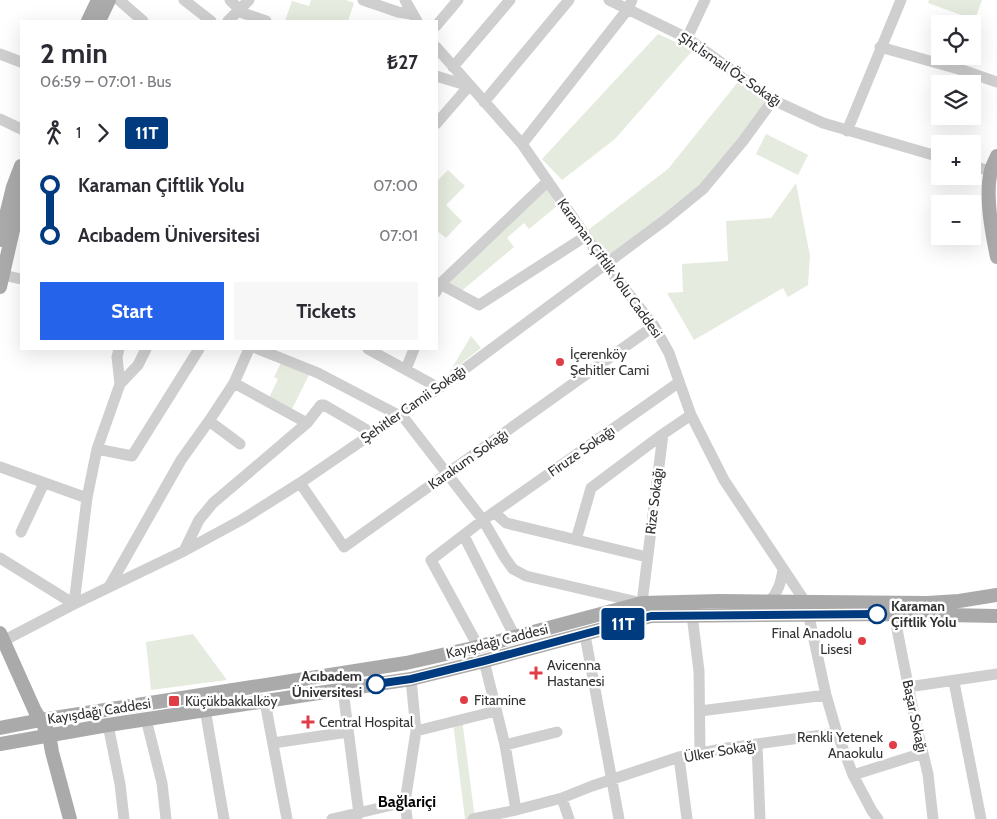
<!DOCTYPE html>
<html lang="en">
<head>
<meta charset="utf-8">
<style>
	:root { --surface:#fff; --page:#f7f7f7; --text:#2b2b33; --muted:#7c7c81; --accent:#2563eb }
	body { margin:0; font-family:Cabin,sans-serif; background:var(--page); color:var(--text); height:100vh; display:flex; flex-direction:column; font-size:19px; white-space:nowrap }
	* { box-sizing:border-box; margin:0 }
	p { font-size:16px; color:var(--muted) }
	.icon { flex:none; width:28px; height:28px; fill:none; stroke:currentColor; stroke-width:2; stroke-linecap:round; stroke-linejoin:round }
	.map { position:relative; flex:1; overflow:hidden }
	.panel { position:absolute; left:20px; top:20px; width:418px; height:330px; display:flex; flex-direction:column; background:var(--surface); border-radius:0px; box-shadow:0 5px 20px #0002 }
	.panel>* { flex:none }
	.badge { padding:0 10px; border-radius:4px; font-size:18px; line-height:32px }
	.tools { position:absolute; left:931px; top:15px; display:grid; gap:10px }
	.tools a { display:grid; place-items:center; width:50px; height:50px; border-radius:0px; background:var(--surface); box-shadow:0 5px 20px #0002; font-size:25px }
	.map>.badge { position:absolute; translate:-50% -50%; box-shadow:0 0 0 2px #fff }
	.legs { display:flex; align-items:center; gap:8px; height:55px; padding:0 20px; font-size:16px }
	.legs p { margin-inline-start:auto }
	.summary { display:flex; align-items:center; justify-content:space-between; height:85px; padding:0 20px }
	h1 { font-size:28px; font-weight:700; line-height:38px }
	.primary-button { display:flex; gap:10px; margin-top:auto; padding:10px 20px }
	.primary-button a { flex:1; height:58px; border-radius:0px; background:var(--accent); color:#fff; font-size:20px; font-weight:700; line-height:58px; text-align:center }
	.primary-button a+a { background:var(--page); color:var(--text) }
	ul { padding:0 20px; list-style:none }
	li { display:flex; align-items:center; gap:18px; height:50px; font-size:19px }
	li i { display:grid; place-items:center; width:8px; height:100%; margin:0 6px; background:currentColor }
	li i::after { content:''; width:12px; height:12px; margin:-6px; border:4px solid; border-radius:50%; background:var(--surface) }
	li p { margin-inline-start:auto }
	li:first-child i { background:linear-gradient(#0000 50%,currentColor 0) }
	li:last-child i { background:linear-gradient(currentColor 50%,#0000 0) }
	.map>svg:first-child { display:block }
</style>
</head>
<body>
<div class="map">
<svg width="997" height="819" viewBox="0 0 997 819">
	<rect width="100%" height="100%" fill="#fff"/>
	<path fill="#e5ebde" d="M311,0H346L354,3L348,21H285L292,1L309,6Z
		M929,0H982L975,20L928,3Z
		M658,34L693,50L615,139L562,180L542,159Z
		M738,82L769,100L701,186L606,258L588,230L668,169Z
		M766,134L808,155L798,175L756,154Z
		M448,170L465,186L446,205L462,221L446,238L436,230V182Z
		M543,181L557,206L529,229L524,223L507,238L514,247L459,293L440,284Z
		M796,183L810,256L808,285L788,297L783,288L694,340L667,293L683,292L682,264L728,261L726,221L771,218Z
		M471,336L481,348L449,373Z
		M281,363L310,373L292,409L269,398L278,379L274,377Z
		M193,634L227,680L151,690L146,642Z
		M462,719L475,819H465L453,722Z"/>
	<g fill="none" stroke-linecap="round" stroke-linejoin="round">
		<path stroke="#cfcfcf" stroke-width="11" d="M119,0L143,21
			M184,0L211,21
			M230,0L243,13L266,21
			M363,0L398,12L411,14
			M405,0L417,21
			M609,0L687,38L773,100L823,123L940,157
			M228,21L249,0
			M436,26L458,0
			M687,38L705,0
			M436,47L522,144L605,264L654,326L669,353L691,415L724,480L806,603L826,695L837,733L853,775L872,811L878,819
			M880,47L962,70L997,82
			M0,54L21,62
			M453,67L510,0
			M436,76L469,86L436,124
			M484,102L569,0
			M0,119L21,129
			M847,131L901,0
			M522,144L628,9L632,0
			M972,166L991,171
			M3,275L21,279
			M440,284L479,305L586,236
			M436,292L440,284L548,181
			M258,349L318,373L404,418L483,520L505,558L513,569L526,576L642,603L663,434L691,415
			M368,349L439,388
			M406,369L414,349
			M234,383L307,423
			M120,384L138,365L146,349
			M209,421L240,444
			M97,449L132,456L199,349
			M0,467L87,498
			M300,483L344,547L654,326
			M494,512L506,523L647,557
			M21,532L44,483
			M464,536L515,637
			M576,540L591,488L663,434
			M184,551L199,520L213,503L307,423L321,405H324L372,433
			M0,558L74,604L87,498L97,449L120,384L117,357L119,349
			M109,587L181,460L209,421L234,383L249,349
			M769,602C778,592 781,583 783,569
			M894,614L915,720L928,774L933,819
			M692,615L699,671L700,753
			M585,635L619,819
			M3,641L74,604L184,551L243,519L300,483L439,388L665,220L703,189L743,141L773,100
			M478,646L431,560L483,520L678,383
			M484,661L505,745L516,810
			M954,682L981,819
			M908,687L997,674
			M343,690L359,814
			M265,702L287,819
			M205,709L224,819
			M700,711L826,695
			M146,719L162,783L166,819
			M108,725L120,784L124,819
			M416,731L496,711
			M273,743L348,732
			M757,744L760,819
			M505,745L557,732
			M679,757L687,819
			M853,775L923,753
			M562,798L569,819
			M332,819L405,802
			M407,819L405,802L416,731L411,679
			M473,819L516,810L562,798L592,786L679,757L727,748L837,733"/>
		<path stroke="#aaa" stroke-width="14" d="M88,21L98,0
			M99,21L109,0
			M997,156C995,161 992,166 991,171C985,193 992,234 997,257
			M0,240L13,187L21,166
			M0,287L21,195
			M0,633L35,711L49,734L52,752L70,819
			M0,728L41,720L406,663L473,648L642,603L719,601L927,603L959,601L997,595
			M0,744L108,725L411,679L484,661L651,616L894,614L997,616"/>
	</g>
	<g fill="none" stroke-linecap="round" stroke-linejoin="round">
		<g stroke="#fff" stroke-width="11">
			<path id="line-1" d="M376,684L411,679L484,661L651,616L877,614"/>
		</g>
		<use href="#line-1" stroke="#003b80" stroke-width="8"/>
	</g>
	<g fill="#e03d47" stroke="#fff" stroke-width="2">
		<circle cx="560" cy="362" r="5"/>
		<circle cx="862" cy="641" r="5"/>
		<path d="M533.5 665.5h5v5h5v5h-5v5h-5v-5h-5v-5h5z"/>
		<circle cx="464" cy="700" r="5"/>
		<rect x="168" y="695" width="12" height="12" rx="2.5"/>
		<path d="M305.5 714.5h5v5h5v5h-5v5h-5v-5h-5v-5h5z"/>
		<circle cx="893" cy="745" r="5"/>
	</g>
	<g fill="#fff" stroke="#003b80" stroke-width="2.5">
		<circle cx="877" cy="614" r="9"/>
		<circle cx="376" cy="684" r="9"/>
	</g>
	<g text-anchor="middle" stroke-width="5" stroke-linejoin="round" paint-order="stroke">
		<g font-size="14" fill="#323232" stroke="#fff">
			<text transform="translate(730 69) rotate(34)" y="5">Şht.İsmail Öz Sokağı</text>
			<text transform="translate(610 268) rotate(54)" y="5">Karaman Çiftlik Yolu Caddesi</text>
			<text transform="translate(413 404) rotate(-35)" y="5">Şehitler Camii Sokağı</text>
			<text transform="translate(581 451) rotate(-35)" y="5">Firuze Sokağı</text>
			<text transform="translate(468 459) rotate(-35)" y="5">Karakum Sokağı</text>
			<text transform="translate(654 501) rotate(-83)" y="5">Rize Sokağı</text>
			<text transform="translate(497 641) rotate(-14)" y="5">Kayışdağı Caddesi</text>
			<text transform="translate(99 711) rotate(-9)" y="5">Kayışdağı Caddesi</text>
			<text transform="translate(915 716) rotate(78)" y="5">Başar Sokağı</text>
			<text transform="translate(720 751) rotate(-10)" y="5">Ülker Sokağı</text>
		</g>
		<g font-size="14" fill="#323232" stroke="#fff" text-anchor="start">
			<text x="570" y="359">İçerenköy<tspan x="570" dy="16">Şehitler Cami</tspan></text>
			<text x="852" y="638" text-anchor="end">Final Anadolu<tspan x="852" dy="16">Lisesi</tspan></text>
			<text x="547" y="670">Avicenna<tspan x="547" dy="16">Hastanesi</tspan></text>
			<text x="474" y="705">Fitamine</text>
			<text x="185" y="706">Küçükbakkalköy</text>
			<text x="319" y="727">Central Hospital</text>
			<text x="883" y="742" text-anchor="end">Renkli Yetenek<tspan x="883" dy="16">Anaokulu</tspan></text>
		</g>
		<g font-size="14" font-weight="bold" fill="#323232" stroke="#fff" text-anchor="start">
			<text x="891" y="611">Karaman<tspan x="891" dy="16">Çiftlik Yolu</tspan></text>
			<text x="362" y="681" text-anchor="end">Acıbadem<tspan x="362" dy="16">Üniversitesi</tspan></text>
		</g>
		<g font-size="16" font-weight="bold" fill="#000" stroke="#fff">
			<text x="407" y="807">Bağlariçi</text>
		</g>
	</g>
</svg>
<div class="tools">
<a><svg class="icon" aria-label="locate" viewBox="0 0 24 24"><circle cx="12" cy="12" r="6"/><path d="M12 2v4M12 18v4M2 12h4M18 12h4"/></svg></a>
<a><svg class="icon" aria-label="layers" viewBox="0 0 24 24"><path d="M12 4l9 5-9 5-9-5zM3 14l9 5 9-5"/></svg></a>
<a>+</a>
<a>−</a>
</div>
<b class="badge" style="left:623px;top:624px;background:#003b80;color:#fff">11T</b>
<section class="panel">
<div class="summary"><div><h1>2 min</h1><p>06:59 – 07:01 · Bus</p></div><b>₺27</b></div>
<div class="legs"><svg class="icon" aria-label="walk" viewBox="0 0 24 24"><circle cx="13" cy="4" r="2"/><path d="M13 8l-2 6 4 7M11 14l-3 7M7 12l3-4h3l4 4"/></svg>1<svg class="icon" aria-label="forward" viewBox="0 0 24 24"><path d="M9 5l7 7-7 7"/></svg><b class="badge" style="background:#003b80;color:#fff">11T</b></div>
<ul>
<li><i style="color:#003b80"></i><b>Karaman Çiftlik Yolu</b><p>07:00</p></li>
<li><i style="color:#003b80"></i><b>Acıbadem Üniversitesi</b><p>07:01</p></li>
</ul>
<div class="primary-button"><a>Start</a><a>Tickets</a></div>
</section>
</div>
</body>
</html>
